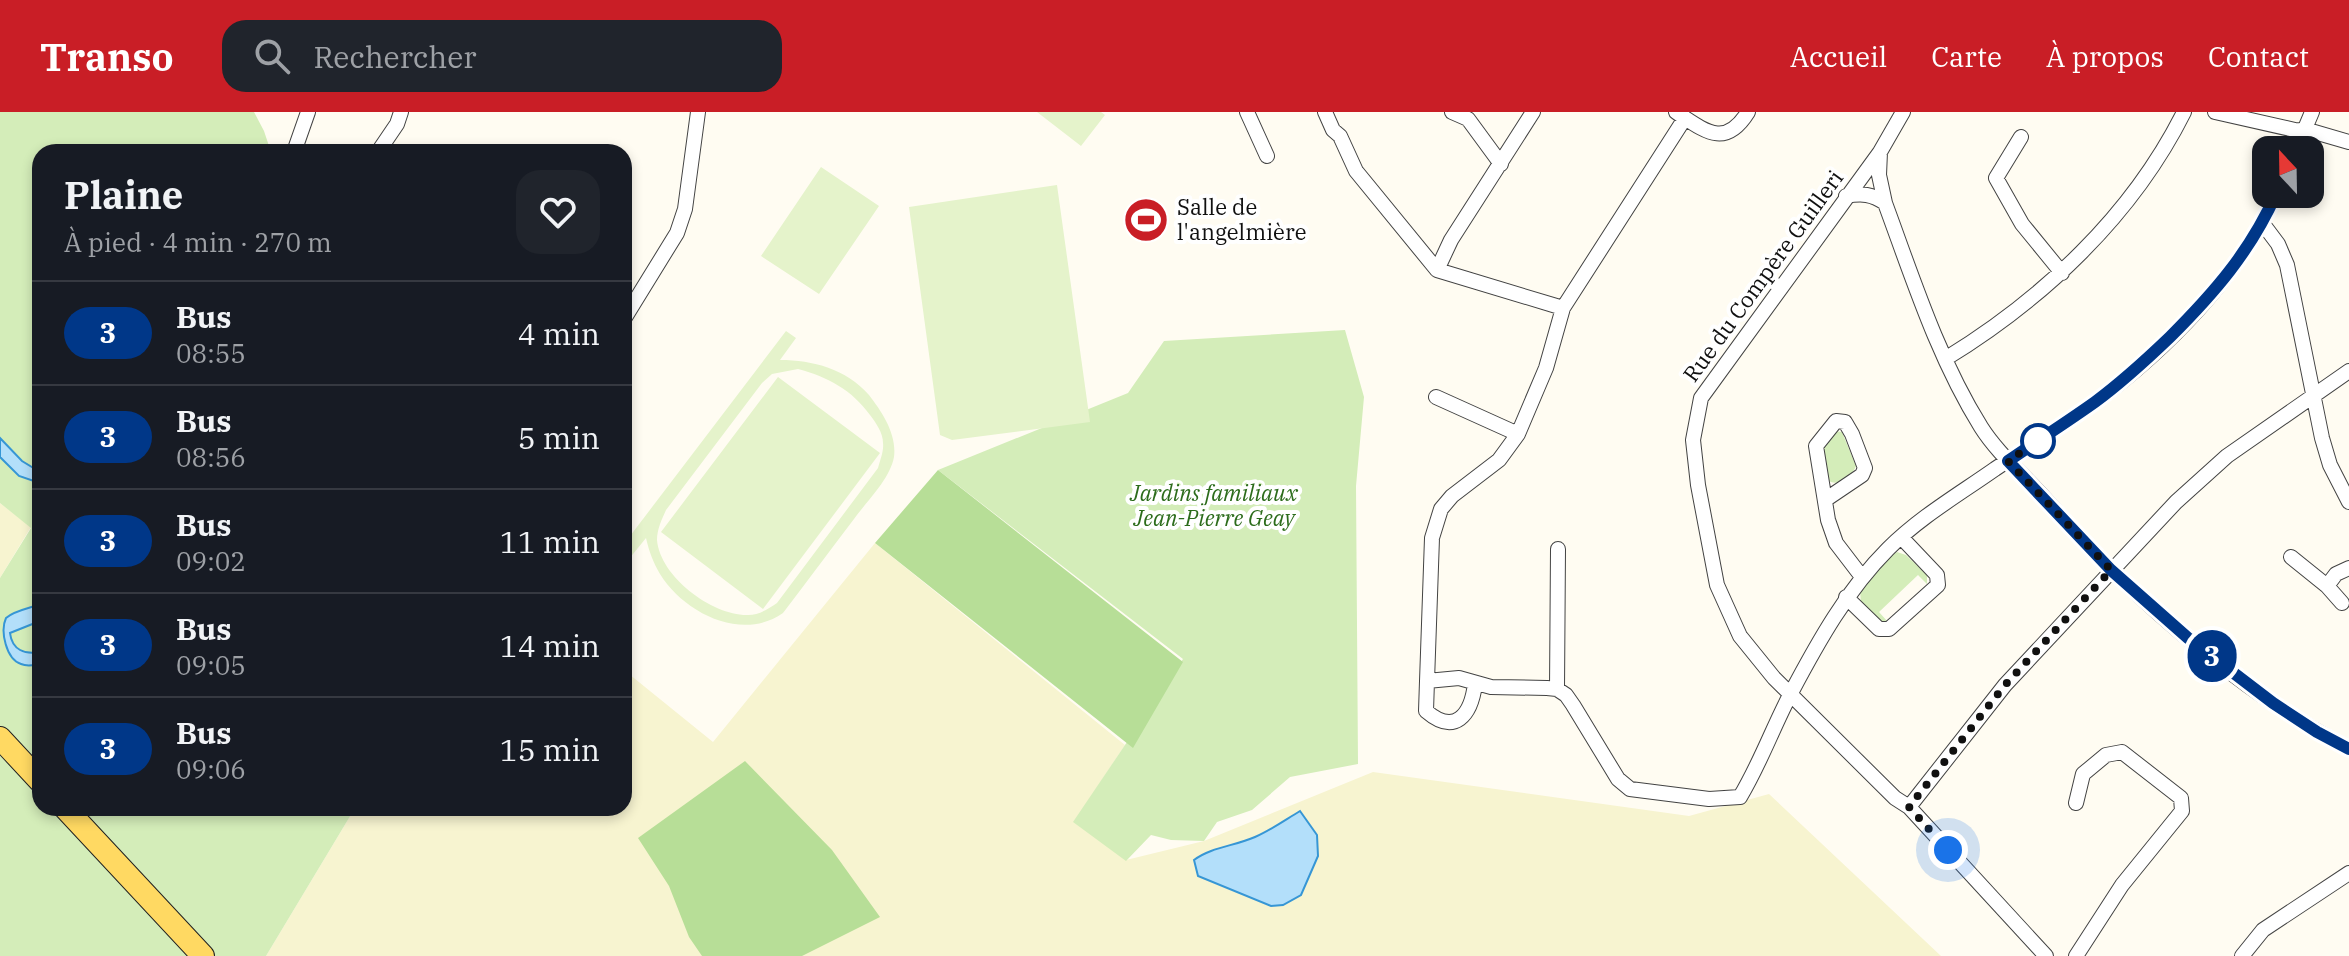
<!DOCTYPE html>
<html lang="fr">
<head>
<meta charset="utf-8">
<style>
	:root { --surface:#171b24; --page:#20242c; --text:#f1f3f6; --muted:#9ea1a6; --line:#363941; --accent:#c91e26 }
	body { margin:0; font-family:"IBM Plex Serif",serif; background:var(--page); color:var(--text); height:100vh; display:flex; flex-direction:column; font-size:30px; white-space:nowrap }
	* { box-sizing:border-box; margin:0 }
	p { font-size:26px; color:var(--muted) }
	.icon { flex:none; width:44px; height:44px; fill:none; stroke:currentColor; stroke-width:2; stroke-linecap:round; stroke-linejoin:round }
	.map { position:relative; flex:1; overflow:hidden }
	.sheet { position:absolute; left:32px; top:32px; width:600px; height:672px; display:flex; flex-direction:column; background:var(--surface); border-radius:24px; box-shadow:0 4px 12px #0003 }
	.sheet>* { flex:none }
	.badge { padding:0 16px; border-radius:26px; font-size:28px; line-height:52px }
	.needle { width:52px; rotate:338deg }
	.buttons { position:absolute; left:2252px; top:24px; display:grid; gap:16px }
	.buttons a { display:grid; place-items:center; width:72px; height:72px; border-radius:16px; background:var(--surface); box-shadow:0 4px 12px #0003; font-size:40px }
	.you { position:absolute; width:40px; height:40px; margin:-20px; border:6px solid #fff; border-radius:50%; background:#1a73e8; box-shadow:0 0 0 12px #1a73e833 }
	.map>.badge { position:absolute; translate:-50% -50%; box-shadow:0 0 0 4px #fff }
	.round { display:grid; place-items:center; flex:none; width:84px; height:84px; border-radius:24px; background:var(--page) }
	.overview { display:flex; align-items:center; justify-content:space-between; height:136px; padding:0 32px }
	h1 { font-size:38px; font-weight:700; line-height:60px }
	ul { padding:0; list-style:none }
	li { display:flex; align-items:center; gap:24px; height:104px; padding:0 32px; border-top:2px solid var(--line) }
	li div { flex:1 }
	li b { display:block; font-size:30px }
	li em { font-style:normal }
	li .badge { min-width:88px; font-weight:700; text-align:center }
	header { display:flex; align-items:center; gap:48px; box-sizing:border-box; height:112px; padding:0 40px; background:var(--accent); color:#fff }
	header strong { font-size:38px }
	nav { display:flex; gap:44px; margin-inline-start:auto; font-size:28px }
	.search { width:560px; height:72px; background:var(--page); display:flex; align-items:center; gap:20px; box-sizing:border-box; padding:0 28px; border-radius:24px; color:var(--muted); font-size:30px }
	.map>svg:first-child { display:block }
</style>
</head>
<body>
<header>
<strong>Transo</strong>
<div class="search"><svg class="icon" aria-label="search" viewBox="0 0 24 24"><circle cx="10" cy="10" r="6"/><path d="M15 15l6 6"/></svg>Rechercher</div>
<nav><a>Accueil</a><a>Carte</a><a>À propos</a><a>Contact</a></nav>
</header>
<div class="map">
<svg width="2349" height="844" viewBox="0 0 2349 844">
	<rect width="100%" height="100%" fill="#fffcf2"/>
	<path fill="#f7f4d0" d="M0,391L31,415L0,466Z
		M875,431L1125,633L1074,710L1126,748L1204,729L1373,660L1689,704L1769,682L1941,844H266L355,696H624V558L713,630Z"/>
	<path fill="#d4edb9" d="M0,0H254L264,19L271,40H40V696H355L266,844H0V466L31,416L0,391Z
		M1345,218L1364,285L1356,374L1358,652L1290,665L1252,698L1217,710L1204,729L1171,728L1151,723L1126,749L1073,710L1183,547L938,358L1128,281L1164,229Z
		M1834,319L1842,320L1856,354C1852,364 1839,375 1829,369L1823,336Z
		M1897,440L1906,443L1927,463V472L1918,463L1879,500L1887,509L1883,510L1861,492L1860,478L1890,445Z"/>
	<path fill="#b7de97" d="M938,358L1183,550L1133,636L875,431Z
		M745,649L832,738L880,805L802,844H702L689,825L669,774L638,726Z"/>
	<path fill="#e5f3cb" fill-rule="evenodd" d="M1037,0H1101L1105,3L1081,34Z
		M821,55L879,94L819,182L761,144Z
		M1057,73L1090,310L952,328L940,323L909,95Z
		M786,219L796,226L780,248C813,248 846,257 869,283C882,300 897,322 894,345C890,367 867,389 854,407C830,438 807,470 783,501C742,530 684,501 660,462C653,450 649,439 646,426L629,447L624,443V432ZM798,257C828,265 852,278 870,303C876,311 883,321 883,331C884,339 880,348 878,356L777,491C768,497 759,503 748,503C713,504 660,465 657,428C657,417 662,407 666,398L762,271L772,262Z
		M778,265L880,341L763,497L661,420Z"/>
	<path fill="#b3dffa" stroke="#3696d5" stroke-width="2" d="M0,326L22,349L40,360V390L34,369L19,364L0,345Z
		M35,494L40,495V509L10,521C12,538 25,543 40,540V552C33,553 28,555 21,552C6,547 0,519 6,506C14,499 26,497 35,494Z
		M1300,699L1317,723L1318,744L1301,783L1283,793L1271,794L1198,764L1194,748C1211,735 1235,734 1255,725C1271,718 1285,708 1300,699Z"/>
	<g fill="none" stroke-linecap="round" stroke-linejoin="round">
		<g stroke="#434343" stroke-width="16">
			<path id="street" d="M1247,0L1267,44
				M1325,0L1333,18L1340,24L1356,59L1437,158
				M1452,0L1468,7L1501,52
				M1676,0C1705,19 1725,37 1748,0
				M2215,0L2295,18L2311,19L2349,30
				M2021,25L1996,66L2022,112L2062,161
				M2296,38L2312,0
				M294,40L308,0
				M378,40L397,12L401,0
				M1880,40L1701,286L1693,328L1698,373L1717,473L1740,524L1774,566L1895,686L1909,695L2046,844
				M1846,84C1862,81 1872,82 1885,91L1879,63L1880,40L1903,0
				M1885,91C1913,167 1938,246 1981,315C1998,342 2024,363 2045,387C2067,411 2088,436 2112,458C2181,525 2264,592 2349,637
				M2263,112L2278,132L2287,153L2322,326L2330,353L2349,390
				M1437,158L1451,128L1533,0
				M1437,158L1563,196
				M624,207L677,121L685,97L698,0
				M1945,247C2043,187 2132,104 2184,0
				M1436,285L1518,322
				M1825,388L1862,363L1865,356L1852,322L1845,310L1836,309L1816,334L1828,408L1836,431L1862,465
				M2291,445L2327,474L2342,491
				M2327,474L2336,462L2349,456
				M1846,485L1879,517H1889L1938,473L1937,463L1901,425
				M1427,569L1432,426L1441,397L1452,384L1499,348L1518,322L1546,256L1563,196L1685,6
				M1475,572C1471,603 1455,624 1426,599L1427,569L1459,566L1491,575L1547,576L1557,577L1566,583L1573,593L1618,667L1630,677L1709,687L1740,685C1760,652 1773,615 1791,581C1818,530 1847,478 1888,437C1920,405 1958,383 1995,357C2028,335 2063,313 2095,290C2166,238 2240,163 2276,82
				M1557,577L1558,437
				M2076,691L2083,662L2106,643L2122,640L2181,686L2182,699L2122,773L2076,844
				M1909,695L2005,573L2176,390L2227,344L2349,259
				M2242,844L2263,818L2349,761"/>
		</g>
		<g stroke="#212121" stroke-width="24">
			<path id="primary" d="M0,626L40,669
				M65,696L203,844"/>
		</g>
		<use href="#street" stroke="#fff" stroke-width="14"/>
		<use href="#primary" stroke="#ffd962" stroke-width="22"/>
	</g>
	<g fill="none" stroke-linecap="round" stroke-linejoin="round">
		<g stroke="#fff" stroke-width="18">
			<path id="line" d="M2276,82C2250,140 2214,181 2170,225C2146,248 2122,270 2095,290C2067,310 2037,329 2008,349L2111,458L2188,526L2273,591L2317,620L2349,637"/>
		</g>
		<use href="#line" stroke="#003788" stroke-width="12"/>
		<path stroke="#101010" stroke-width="8" stroke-dasharray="0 14.4" d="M1948,738L1909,695L2005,573L2111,458L2008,349L2048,322L2038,329"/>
	</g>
	<defs>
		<g id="stadium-disc" transform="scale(2.3)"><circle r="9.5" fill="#c91e26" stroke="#fff"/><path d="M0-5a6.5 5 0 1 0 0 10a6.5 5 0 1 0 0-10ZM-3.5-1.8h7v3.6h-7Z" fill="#fff"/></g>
	</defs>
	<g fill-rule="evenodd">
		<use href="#stadium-disc" x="1146" y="108"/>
	</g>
	<circle fill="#fff" stroke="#003788" stroke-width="4" cx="2038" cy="329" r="16"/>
	<g text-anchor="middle" stroke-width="8" stroke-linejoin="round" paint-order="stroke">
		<g font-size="22" fill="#101010" stroke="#fff" text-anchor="start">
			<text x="1177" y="103">Salle de<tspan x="1177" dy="25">l'angelmière</tspan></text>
		</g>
		<g font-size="22" fill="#101010" stroke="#fff">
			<text transform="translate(1763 164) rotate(-54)" y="8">Rue du Compère Guilleri</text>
		</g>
		<g font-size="22" font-style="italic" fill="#2c6c1b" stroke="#fff">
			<text x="1214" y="389">Jardins familiaux<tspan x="1214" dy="25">Jean-Pierre Geay</tspan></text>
		</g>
	</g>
</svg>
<div class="buttons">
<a><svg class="needle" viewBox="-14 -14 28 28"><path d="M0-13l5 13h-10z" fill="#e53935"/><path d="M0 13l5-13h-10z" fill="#9ea1a6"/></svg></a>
</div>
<div class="you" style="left:1948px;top:738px"></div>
<b class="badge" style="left:2212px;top:544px;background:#003788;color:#fff">3</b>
<section class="sheet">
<div class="overview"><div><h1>Plaine</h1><p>À pied · 4 min · 270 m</p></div><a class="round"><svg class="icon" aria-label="heart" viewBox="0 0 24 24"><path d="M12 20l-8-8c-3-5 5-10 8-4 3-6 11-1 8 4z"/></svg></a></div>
<ul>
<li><span class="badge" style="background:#003788;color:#fff">3</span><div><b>Bus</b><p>08:55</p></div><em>4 min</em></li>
<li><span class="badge" style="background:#003788;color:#fff">3</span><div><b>Bus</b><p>08:56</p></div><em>5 min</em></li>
<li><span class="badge" style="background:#003788;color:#fff">3</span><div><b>Bus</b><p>09:02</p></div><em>11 min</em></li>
<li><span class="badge" style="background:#003788;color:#fff">3</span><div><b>Bus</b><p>09:05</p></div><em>14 min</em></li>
<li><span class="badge" style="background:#003788;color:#fff">3</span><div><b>Bus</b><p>09:06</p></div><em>15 min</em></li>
</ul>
</section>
</div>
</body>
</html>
